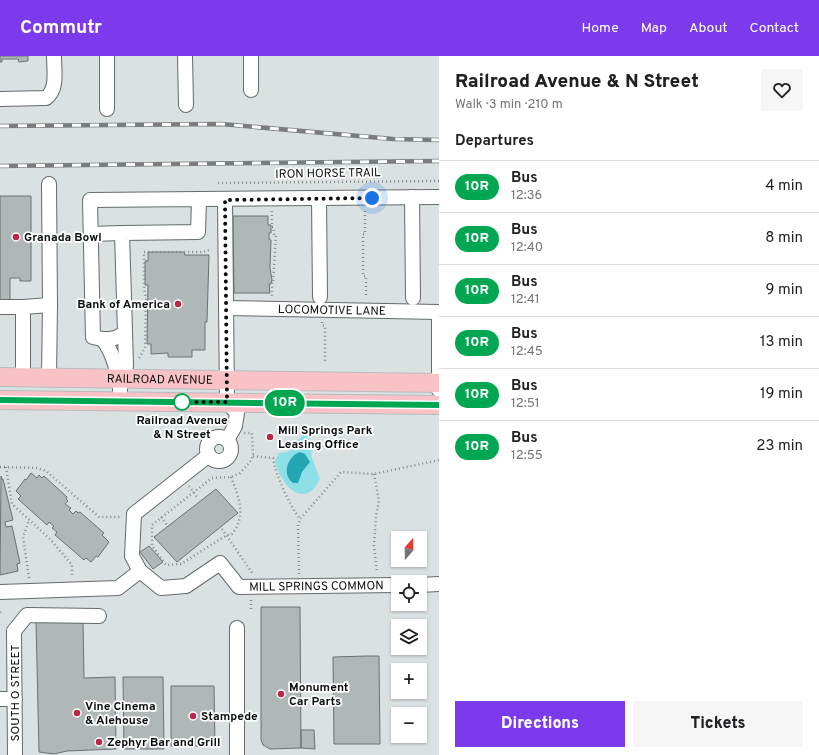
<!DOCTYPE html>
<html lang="en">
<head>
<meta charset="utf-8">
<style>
	:root { --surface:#fff; --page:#f6f6f6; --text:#202124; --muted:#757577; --line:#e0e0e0; --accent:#7c3aed }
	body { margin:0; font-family:Overpass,sans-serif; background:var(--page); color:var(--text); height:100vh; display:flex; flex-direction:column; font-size:15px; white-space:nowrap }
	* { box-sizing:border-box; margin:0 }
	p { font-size:13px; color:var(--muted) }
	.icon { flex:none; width:22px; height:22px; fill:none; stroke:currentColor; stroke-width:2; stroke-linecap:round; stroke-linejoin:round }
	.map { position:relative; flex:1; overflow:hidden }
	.drawer { display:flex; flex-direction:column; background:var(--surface); width:380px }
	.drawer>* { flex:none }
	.badge { padding:0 8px; border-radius:13px; font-size:14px; line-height:26px }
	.needle { width:26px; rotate:20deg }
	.tools { position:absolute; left:391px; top:475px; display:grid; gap:8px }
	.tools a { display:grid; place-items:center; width:36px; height:36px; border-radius:0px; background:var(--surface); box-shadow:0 1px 3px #0004; font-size:20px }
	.you { position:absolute; width:20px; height:20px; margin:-10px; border:3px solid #fff; border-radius:50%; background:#1a73e8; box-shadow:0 0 0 6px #1a73e833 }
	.map>.badge { position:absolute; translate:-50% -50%; box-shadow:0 0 0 2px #fff }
	h2 { padding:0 16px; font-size:15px; line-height:36px }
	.round { display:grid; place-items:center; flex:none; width:42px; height:42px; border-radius:0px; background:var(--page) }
	.headline { display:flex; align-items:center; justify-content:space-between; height:68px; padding:0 16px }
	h1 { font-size:19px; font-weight:800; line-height:30px }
	.button { display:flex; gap:8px; margin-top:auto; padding:8px 16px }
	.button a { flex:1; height:46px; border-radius:0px; background:var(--accent); color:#fff; font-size:16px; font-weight:800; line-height:46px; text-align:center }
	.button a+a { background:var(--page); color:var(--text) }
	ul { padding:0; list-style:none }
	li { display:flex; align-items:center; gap:12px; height:52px; padding:0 16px; border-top:1px solid var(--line) }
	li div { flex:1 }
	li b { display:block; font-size:15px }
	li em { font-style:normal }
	li .badge { min-width:44px; font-weight:700; text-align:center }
	header { display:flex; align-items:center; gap:24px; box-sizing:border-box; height:56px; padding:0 20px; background:var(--accent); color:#fff }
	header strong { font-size:19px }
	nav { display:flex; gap:22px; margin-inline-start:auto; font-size:14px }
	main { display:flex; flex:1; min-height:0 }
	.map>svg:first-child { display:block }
</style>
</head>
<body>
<header>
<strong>Commutr</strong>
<nav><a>Home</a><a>Map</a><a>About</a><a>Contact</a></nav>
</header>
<main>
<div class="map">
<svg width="439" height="699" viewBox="0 0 439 699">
	<rect width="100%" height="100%" fill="#d9e1e2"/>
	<path fill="#8ddfe8" d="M302,372H308L312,402L320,423C304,456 280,428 275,405L279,397L287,396L295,392V385L301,382Z"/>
	<path fill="#23a6b2" d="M300,396L305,398L310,406L302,416L298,427H293C281,418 288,400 300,396Z"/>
	<path fill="#afb7b7" stroke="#6a7273" d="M0,0H28V5L19,6L18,3H2V6H0Z
		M0,140H31V225H20V222H10V246H0Z
		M233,160H268V169H271V177H269V183L271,184L270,212L272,224L271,228H269L270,237H234Z
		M148,196H184L185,199H209L207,266H205V294H192V301H168V297L151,298V288H147L148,229H145V205H148Z
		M31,417L37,422L39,419L42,422L44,420L67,441L66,443L68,445L65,448L71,452L69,454L73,458L76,455L78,457L80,456L104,477L102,479L109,486L98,501L96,500L91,506L86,502L84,504L55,479L57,476L52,472L54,470L49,466L47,469L18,443L21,440L16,435L25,423L26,424Z
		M1,420L2,423H3L13,464L5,466L6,471L12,470L20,507L17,508L18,515L0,519Z
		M216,433L238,457L177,506L154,481Z
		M149,490L163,506L153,513L140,496Z
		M261,551H300L301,692L270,693L263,689L261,684Z
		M36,565H83L84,622L115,621L116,693L67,695L54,698L39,696Z
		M367,600H379L380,688H334L333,601Z
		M123,621H163L164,693H124Z
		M171,630H214L215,690H171Z
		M301,674H314L315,693L301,692Z"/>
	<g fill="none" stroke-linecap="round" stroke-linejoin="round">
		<g stroke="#636b6b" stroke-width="16">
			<g id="minor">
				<path d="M107,0V53"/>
				<path d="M185,0L186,49"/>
				<path d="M251,34V0"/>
				<path d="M0,43L46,42C58,33 54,15 54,0"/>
				<path d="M412,141L413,242"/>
				<path d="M319,142L320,241"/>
				<path d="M199,144L198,176L122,177L125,276C115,285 105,284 93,281L90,144L439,141"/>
				<path d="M225,144L227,346L237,357L235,370L227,384"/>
				<path d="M91,178L122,177"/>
				<path d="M0,251H23"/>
				<path id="s1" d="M226,252L439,256"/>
				<path d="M439,256V334"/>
				<path d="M103,284C114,297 113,307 120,322"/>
				<path d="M23,321V251L50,249L49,128"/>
				<path d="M49,321L50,249"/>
				<path d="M120,345V322L126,310L125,276"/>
				<circle cx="219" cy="393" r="12"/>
				<path d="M140,515L132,500L134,458L209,399"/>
				<path d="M420,529L439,528"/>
				<path id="s2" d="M0,536L118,532L140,515L161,532L186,530L220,507L239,531L398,529"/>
				<path d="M0,643H15"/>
				<path d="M15,699L14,575L27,559L99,560"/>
				<path d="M237,699V572"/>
			</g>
		</g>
		<g stroke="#babbbb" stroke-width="20">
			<g id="major">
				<path id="s3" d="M0,321L439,327"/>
				<path d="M0,344L439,349"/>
			</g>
		</g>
		<path stroke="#858b8b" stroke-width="2.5" stroke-dasharray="1 3" stroke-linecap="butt" d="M218,127L439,125
			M272,155V171H273L274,179H276L273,226H272V240
			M365,155V178H363V220H366V242
			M322,266V269L325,270V307
			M139,302L145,292L146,242L144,232V196H203L209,194
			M253,400L273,402C275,418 290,450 300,463
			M0,411L37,412L46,415L99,461H122
			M6,411L12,448L50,483L72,509V521
			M374,418L379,445L376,460L374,490L377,516
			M231,421C239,441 247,461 231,479H227L181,508L166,509L152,490V469L212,422L231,421L240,417L250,406L253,400L252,377H244
			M189,430L197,441
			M161,461L167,469
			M222,473L253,518
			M299,518L298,469L301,462L341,416L374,418L439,404
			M29,522L23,481L29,464
			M251,553V543
			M0,556L2,559"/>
		<use href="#minor" stroke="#fff" stroke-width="14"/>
		<use href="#major" stroke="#f9c2c7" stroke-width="18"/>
		<g stroke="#787e7f" stroke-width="4.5">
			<path id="rail" d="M0,70L221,68L393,83L439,84
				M0,110L439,105"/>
		</g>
		<use href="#rail" stroke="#fff" stroke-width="3" stroke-dasharray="9" stroke-linecap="butt"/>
	</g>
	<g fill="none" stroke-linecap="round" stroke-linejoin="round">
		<g stroke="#fff" stroke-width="9">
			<path id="line" d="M0,344L439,349"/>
		</g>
		<use href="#line" stroke="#00a651" stroke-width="6"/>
		<path stroke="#0a0d0d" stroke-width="4" stroke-dasharray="0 7.2" d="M182,346H227L225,144L372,142"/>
	</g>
	<g fill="#b92848" stroke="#fff" stroke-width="1.5">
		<circle cx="16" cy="181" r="4"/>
		<circle cx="178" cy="248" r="4"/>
		<circle cx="270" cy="381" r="4"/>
		<circle cx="281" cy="638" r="4"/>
		<circle cx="77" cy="657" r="4"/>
		<circle cx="193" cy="660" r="4"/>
		<circle cx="99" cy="686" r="4"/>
	</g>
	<circle fill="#fff" stroke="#00a651" stroke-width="2" cx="182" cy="346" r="8"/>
	<g text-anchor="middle" stroke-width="3.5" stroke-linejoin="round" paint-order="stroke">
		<g font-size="12" fill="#0a0d0d" stroke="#fff">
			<text transform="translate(328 117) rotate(-1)" y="4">IRON HORSE TRAIL</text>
			<text dy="4" stroke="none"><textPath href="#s1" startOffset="106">LOCOMOTIVE LANE</textPath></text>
			<text dy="4" stroke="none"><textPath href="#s3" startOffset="160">RAILROAD AVENUE</textPath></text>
			<text dy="4" stroke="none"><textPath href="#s2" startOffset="347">MILL SPRINGS COMMON</textPath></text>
			<text transform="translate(15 637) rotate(-90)" y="4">SOUTH O STREET</text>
		</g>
		<g font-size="12" font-weight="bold" fill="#0a0d0d" stroke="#fff" text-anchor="start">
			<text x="24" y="185">Granada Bowl</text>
			<text x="170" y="252" text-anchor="end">Bank of America</text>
			<text x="278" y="378">Mill Springs Park<tspan x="278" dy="14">Leasing Office</tspan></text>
			<text x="289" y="635">Monument<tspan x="289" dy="14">Car Parts</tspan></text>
			<text x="85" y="654">Vine Cinema<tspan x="85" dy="14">&amp; Alehouse</tspan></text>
			<text x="201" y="664">Stampede</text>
			<text x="107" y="690">Zephyr Bar and Grill</text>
		</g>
		<g font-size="12" font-weight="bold" fill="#0a0d0d" stroke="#fff">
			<text x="182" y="368">Railroad Avenue<tspan x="182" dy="14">&amp; N Street</tspan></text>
		</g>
	</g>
</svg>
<div class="tools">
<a><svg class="needle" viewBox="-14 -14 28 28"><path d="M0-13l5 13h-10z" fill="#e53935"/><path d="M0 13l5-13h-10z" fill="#757577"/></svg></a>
<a><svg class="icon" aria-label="locate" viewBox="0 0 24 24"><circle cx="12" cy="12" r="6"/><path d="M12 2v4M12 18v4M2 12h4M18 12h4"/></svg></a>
<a><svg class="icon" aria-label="layers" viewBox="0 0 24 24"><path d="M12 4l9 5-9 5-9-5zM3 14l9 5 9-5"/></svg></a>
<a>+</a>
<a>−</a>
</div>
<div class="you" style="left:372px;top:142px"></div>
<b class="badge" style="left:285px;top:347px;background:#00a651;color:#fff">10R</b>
</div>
<section class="drawer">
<div class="headline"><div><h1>Railroad Avenue &amp; N Street</h1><p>Walk · 3 min · 210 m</p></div><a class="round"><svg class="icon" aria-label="heart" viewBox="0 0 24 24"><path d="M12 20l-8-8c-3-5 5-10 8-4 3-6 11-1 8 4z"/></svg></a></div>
<h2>Departures</h2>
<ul>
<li><span class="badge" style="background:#00a651;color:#fff">10R</span><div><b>Bus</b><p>12:36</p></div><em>4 min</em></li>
<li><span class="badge" style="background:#00a651;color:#fff">10R</span><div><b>Bus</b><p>12:40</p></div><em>8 min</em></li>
<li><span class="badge" style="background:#00a651;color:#fff">10R</span><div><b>Bus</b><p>12:41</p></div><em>9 min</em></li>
<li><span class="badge" style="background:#00a651;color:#fff">10R</span><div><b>Bus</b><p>12:45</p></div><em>13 min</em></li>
<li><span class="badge" style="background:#00a651;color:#fff">10R</span><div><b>Bus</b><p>12:51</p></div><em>19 min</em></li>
<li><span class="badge" style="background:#00a651;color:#fff">10R</span><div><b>Bus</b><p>12:55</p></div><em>23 min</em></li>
</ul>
<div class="button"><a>Directions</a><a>Tickets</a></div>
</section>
</main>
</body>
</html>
